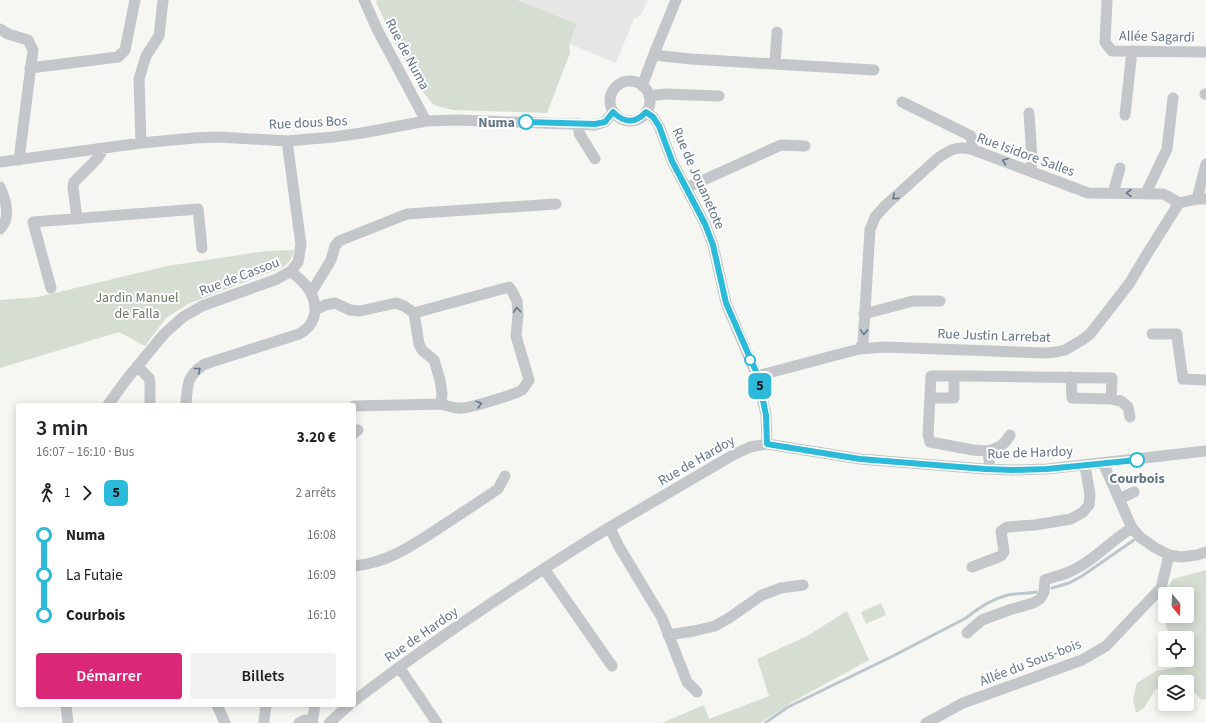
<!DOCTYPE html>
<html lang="fr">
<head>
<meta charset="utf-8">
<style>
	:root { --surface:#fff; --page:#f2f2f2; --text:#202124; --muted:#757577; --accent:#db2777 }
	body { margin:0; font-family:"Source Sans 3",sans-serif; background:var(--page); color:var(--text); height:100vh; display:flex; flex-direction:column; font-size:15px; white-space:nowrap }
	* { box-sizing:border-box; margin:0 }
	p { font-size:13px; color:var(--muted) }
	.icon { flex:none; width:22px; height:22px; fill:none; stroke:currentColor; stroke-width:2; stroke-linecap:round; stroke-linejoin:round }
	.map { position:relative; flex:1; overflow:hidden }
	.panel { position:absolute; left:16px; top:403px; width:340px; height:304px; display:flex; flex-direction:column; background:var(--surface); border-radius:4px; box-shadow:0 2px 10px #0003 }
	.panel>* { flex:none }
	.badge { padding:0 8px; border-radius:6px; font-size:14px; line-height:26px }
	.needle { width:26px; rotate:161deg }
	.buttons { position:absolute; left:1158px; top:587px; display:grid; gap:8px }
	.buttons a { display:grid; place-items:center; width:36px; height:36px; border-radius:4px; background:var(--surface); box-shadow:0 2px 10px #0003; font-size:20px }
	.map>.badge { position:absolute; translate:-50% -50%; box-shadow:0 0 0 2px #fff }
	.legs { display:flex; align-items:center; gap:6px; height:44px; padding:0 20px; font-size:13px }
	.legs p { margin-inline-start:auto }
	.head { display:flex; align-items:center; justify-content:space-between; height:68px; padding:0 20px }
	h1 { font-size:22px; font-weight:600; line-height:30px }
	.primary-button { display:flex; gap:8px; margin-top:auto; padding:8px 20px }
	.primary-button a { flex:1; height:46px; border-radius:4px; background:var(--accent); color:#fff; font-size:16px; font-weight:600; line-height:46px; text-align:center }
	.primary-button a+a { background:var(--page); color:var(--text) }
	ul { padding:0 20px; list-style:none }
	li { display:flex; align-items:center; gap:14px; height:40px; font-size:15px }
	li i { display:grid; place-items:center; width:6px; height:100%; margin:0 5px; background:currentColor }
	li i::after { content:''; width:10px; height:10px; margin:-5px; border:3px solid; border-radius:50%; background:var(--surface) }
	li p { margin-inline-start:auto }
	li:first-child i { background:linear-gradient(#0000 50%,currentColor 0) }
	li:last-child i { background:linear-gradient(currentColor 50%,#0000 0) }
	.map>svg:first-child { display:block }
</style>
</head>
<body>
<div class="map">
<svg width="1206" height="723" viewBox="0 0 1206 723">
	<rect width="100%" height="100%" fill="#f6f6f2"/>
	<path fill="#e6e7e5" d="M517,0H648L641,15L634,19L616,63L570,44L577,24Z"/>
	<path fill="#d6ddd3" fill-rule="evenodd" d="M377,0H517L577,24L569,46L570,53L547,113L453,110L434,105L423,92L397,47L376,2Z
		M294,250C292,259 289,264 281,268L188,304L166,318L145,346L119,332L0,368V300L38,297L167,266L266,251Z
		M1206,570V699L1202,700L1193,691L1187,687V682H1179L1174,679L1169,682H1165V684L1155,690L1144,708L1136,713L1133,699L1137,683L1156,671L1175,668L1174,660H1187V638H1169L1160,598L1173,579ZM1165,594H1187V616H1165Z
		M881,603L886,615L866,624L861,612Z
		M847,611L869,660L794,701L760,723H662L704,705L709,719L769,696L757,659L807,636Z"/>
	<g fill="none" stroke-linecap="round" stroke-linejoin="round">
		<path stroke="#bcc7cd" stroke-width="3" d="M1052,588L1069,583L1082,576L1134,540
			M765,723L788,707L891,657L966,618C978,608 992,599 1008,595C1017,593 1027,594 1036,592"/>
		<path stroke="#c3c7ca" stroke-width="11" d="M364,0L378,31L426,121
			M1107,0L1105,42L1112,51L1206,52
			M0,29L8,34L28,40L33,50L19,160
			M654,54L662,56L691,59L874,70
			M775,64L777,32
			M30,68L118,57L125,50L135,0
			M610 101a20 20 0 1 1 40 0a20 20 0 1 1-40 0Z
			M642,86L654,54L676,0
			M1205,94H1206
			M649,96L665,94L719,96
			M902,102L971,136L972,142L971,149
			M646,112L653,117L659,126L672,161L705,224L713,245L726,303L757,376L766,415L767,444
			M1029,113L1032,158L1031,171
			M1125,115L1132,51
			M578,124L579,133L595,159
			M141,143L139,79L146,56L159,36L163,0
			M0,162L141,143L194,138L219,137L287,141L333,137L362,133L426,121L457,120L595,125L605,122L613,112
			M0,187C6,200 11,218 0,229
			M686,188L781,145L805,146
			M1113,193L1120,168
			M1146,193L1167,149L1173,98
			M1197,199L1206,164
			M77,219L73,187L74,182L97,159L104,148
			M51,288L33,222L198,209L202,248
			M311,293L331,260L335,246L339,241L407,214L556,204
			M315,310L325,305L335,303L350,310L360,311L396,303L404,306L414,313
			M414,313L419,344L422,350L434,360L440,380L442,394L441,404
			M864,314L913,301H940
			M1152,334H1177C1178,349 1181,364 1183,379L1206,380
			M859,349L863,343L870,230L875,217L886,205L938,158C950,150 956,146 971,149L1088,193L1163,194L1169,197L1179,203
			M137,366L149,378L150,383V405
			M757,376L859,349L885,347L1045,353L1056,352L1065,350L1082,340L1090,334L1129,284L1147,254L1179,203L1197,199H1206
			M1071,377L1072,398L1111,399
			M930,398H954V376
			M108,405L126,380L164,334L174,325L183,317L202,306L277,279L291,271L298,262L301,245L287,141
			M186,405C187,385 187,375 205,364L299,334C315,326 319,309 311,293C307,284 298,278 291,271
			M354,406L441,404C448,406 455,409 462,408C470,408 516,394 522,390C525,387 527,383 529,380L516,336L518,315L517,301L512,291L509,287L414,313
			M354,433L358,430
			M988,451L973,450L930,442L928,435L931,376H969L1112,378L1111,399L1121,401L1128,407L1130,417
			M1103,463L1132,528L1141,538L1154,547L1169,555L1181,557L1197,555L1206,552
			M990,469L988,451C998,448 1005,445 1010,435
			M1119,499L1134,492
			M611,527L612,532L618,545L662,618L687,682L697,692
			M354,566C389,562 411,546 439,528C459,515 479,502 498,489L505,476
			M972,567L1001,556L1004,552L1001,531L1007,527L1035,525L1071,519L1083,512L1089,505L1090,495L1085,466
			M544,569L573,610L612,666
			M967,633L982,620L1009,610L1033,603L1040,599L1044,592L1045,580C1053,577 1063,575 1071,571C1094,561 1111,540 1132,528
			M668,635L694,631L715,626L729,618L762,595L781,588L803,585
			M399,667L437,723
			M354,701C436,638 523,581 610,527C651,503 692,479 733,455L750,447L767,444L860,459L985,469L1013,470L1047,469L1206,451
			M66,705L68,723
			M217,705L225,723
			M264,721L266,705
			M299,723L305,720L313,723
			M312,723L315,705
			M329,723L349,705
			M926,723L963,703L1082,660L1106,646L1161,588L1169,555"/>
	</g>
	<defs><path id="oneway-chevron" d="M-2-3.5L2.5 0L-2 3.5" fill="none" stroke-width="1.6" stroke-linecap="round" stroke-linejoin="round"/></defs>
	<g stroke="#687888">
		<use href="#oneway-chevron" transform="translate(1005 161) rotate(-160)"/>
		<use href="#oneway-chevron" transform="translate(1129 193) rotate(180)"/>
		<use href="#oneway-chevron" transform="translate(895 197) rotate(138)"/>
		<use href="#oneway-chevron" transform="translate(517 310) rotate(-93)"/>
		<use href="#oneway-chevron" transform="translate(864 332) rotate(92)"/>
		<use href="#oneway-chevron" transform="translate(198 370) rotate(-39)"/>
		<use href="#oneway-chevron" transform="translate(479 404) rotate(-17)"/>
	</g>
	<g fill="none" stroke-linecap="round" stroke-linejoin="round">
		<g stroke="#fff" stroke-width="9">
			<path id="line-1" d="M526,122L595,124L605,122L613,112C624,123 635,124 646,112L653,117L659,126L672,161L705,224L713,245L726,303L758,376L766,415L767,444L860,459L985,469L1013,470L1047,469L1137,460"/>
		</g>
		<use href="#line-1" stroke="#2bbada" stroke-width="6"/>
	</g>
	<g fill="#fff" stroke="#2bbada" stroke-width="2">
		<circle cx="526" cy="122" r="7"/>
		<circle cx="750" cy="360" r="5"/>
		<circle cx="1137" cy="460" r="7"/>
	</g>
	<g text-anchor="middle" stroke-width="4" stroke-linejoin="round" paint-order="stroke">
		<g font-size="14" fill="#637484" stroke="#fff">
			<text transform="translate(1157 36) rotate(1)" y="5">Allée Sagardi</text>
			<text transform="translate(408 54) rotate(62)" y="5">Rue de Numa</text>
			<text transform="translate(308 122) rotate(-3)" y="5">Rue dous Bos</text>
			<text transform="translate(1026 154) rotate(20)" y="5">Rue Isidore Salles</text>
			<text transform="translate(699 178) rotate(66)" y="5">Rue de Jouanetote</text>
			<text transform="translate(239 276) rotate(-21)" y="5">Rue de Cassou</text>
			<text transform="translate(994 335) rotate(2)" y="5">Rue Justin Larrebat</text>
			<text transform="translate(1030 452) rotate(-2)" y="5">Rue de Hardoy</text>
			<text transform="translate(696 460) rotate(-30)" y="5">Rue de Hardoy</text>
			<text transform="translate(421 634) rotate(-35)" y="5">Rue de Hardoy</text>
			<text transform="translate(1030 662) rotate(-21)" y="5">Allée du Sous-bois</text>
		</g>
		<g font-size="14" font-weight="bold" fill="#637484" stroke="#fff" text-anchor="end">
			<text x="515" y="127">Numa</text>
			<text x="1137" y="483" text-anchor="middle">Courbois</text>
		</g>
		<g font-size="14" fill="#677b63" stroke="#fff">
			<text x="137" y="302">Jardin Manuel<tspan x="137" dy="16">de Falla</tspan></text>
		</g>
	</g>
</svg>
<div class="buttons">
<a><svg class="needle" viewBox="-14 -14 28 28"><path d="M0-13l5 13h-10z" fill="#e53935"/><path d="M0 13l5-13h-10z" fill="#757577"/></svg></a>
<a><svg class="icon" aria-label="locate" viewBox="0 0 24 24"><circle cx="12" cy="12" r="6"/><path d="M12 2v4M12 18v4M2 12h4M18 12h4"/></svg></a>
<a><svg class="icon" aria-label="layers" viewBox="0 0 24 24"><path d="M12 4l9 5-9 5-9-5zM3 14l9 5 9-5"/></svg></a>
</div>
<b class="badge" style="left:760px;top:386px;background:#2bbada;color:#111">5</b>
<section class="panel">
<div class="head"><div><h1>3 min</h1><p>16:07 – 16:10 · Bus</p></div><b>3.20 €</b></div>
<div class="legs"><svg class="icon" aria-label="walk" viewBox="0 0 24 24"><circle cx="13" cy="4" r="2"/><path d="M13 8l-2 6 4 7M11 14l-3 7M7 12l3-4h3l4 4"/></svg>1<svg class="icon" aria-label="forward" viewBox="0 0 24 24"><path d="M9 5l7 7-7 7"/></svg><b class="badge" style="background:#2bbada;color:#111">5</b><p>2 arrêts</p></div>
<ul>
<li><i style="color:#2bbada"></i><b>Numa</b><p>16:08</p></li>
<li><i style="color:#2bbada"></i><span>La Futaie</span><p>16:09</p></li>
<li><i style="color:#2bbada"></i><b>Courbois</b><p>16:10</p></li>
</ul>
<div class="primary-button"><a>Démarrer</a><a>Billets</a></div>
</section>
</div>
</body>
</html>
